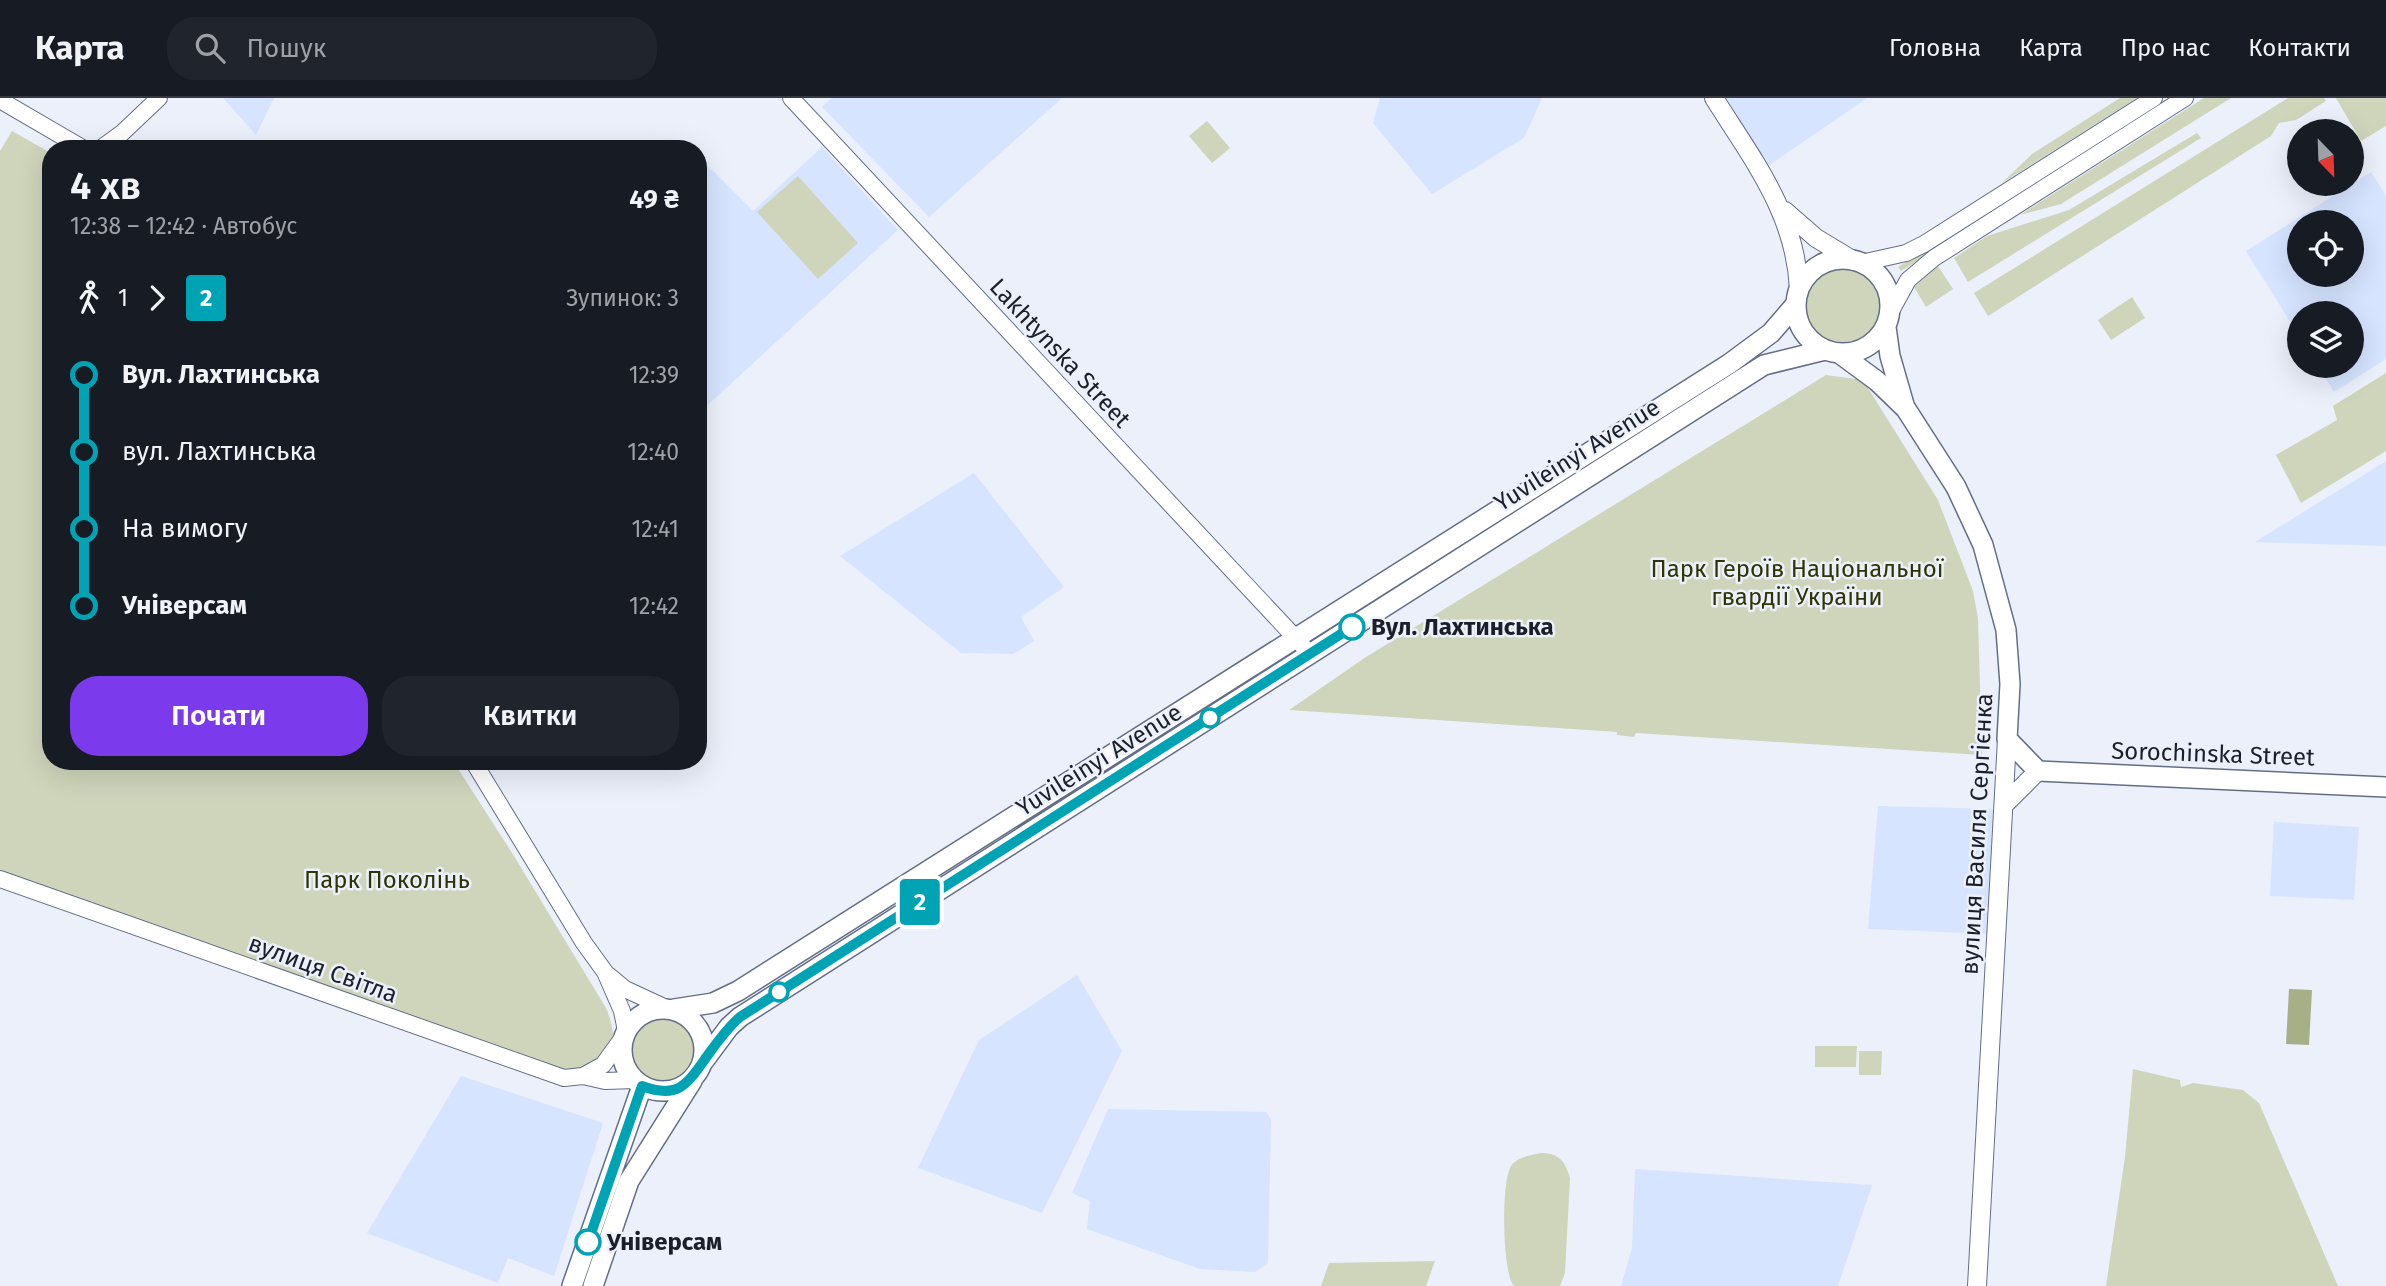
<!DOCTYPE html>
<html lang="uk">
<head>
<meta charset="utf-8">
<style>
	:root { --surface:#171b24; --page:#20242c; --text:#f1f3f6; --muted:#9ea1a6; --line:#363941; --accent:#7c3aed }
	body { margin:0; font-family:"Fira Sans",sans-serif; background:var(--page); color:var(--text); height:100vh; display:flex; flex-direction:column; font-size:26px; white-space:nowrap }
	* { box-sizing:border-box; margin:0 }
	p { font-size:23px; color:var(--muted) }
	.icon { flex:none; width:38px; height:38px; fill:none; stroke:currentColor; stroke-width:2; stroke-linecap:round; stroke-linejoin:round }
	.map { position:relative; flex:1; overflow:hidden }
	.details { position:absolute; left:42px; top:42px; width:665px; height:630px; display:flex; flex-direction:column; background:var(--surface); border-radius:28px; box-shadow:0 7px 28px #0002 }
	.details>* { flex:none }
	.badge { padding:0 14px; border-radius:5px; font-size:24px; line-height:46px }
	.needle { width:46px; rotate:157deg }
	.buttons { position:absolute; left:2287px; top:21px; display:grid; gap:14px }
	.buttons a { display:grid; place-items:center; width:77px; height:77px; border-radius:50%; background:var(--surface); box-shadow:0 7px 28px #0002; font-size:35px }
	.map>.badge { position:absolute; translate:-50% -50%; box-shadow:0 0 0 4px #fff }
	.legs { display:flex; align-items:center; gap:10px; height:77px; padding:0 28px; font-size:23px }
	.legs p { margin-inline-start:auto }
	.overview { display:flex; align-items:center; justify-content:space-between; height:119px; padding:0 28px }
	h1 { font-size:38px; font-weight:600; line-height:52px }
	.action { display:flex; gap:14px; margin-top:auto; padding:14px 28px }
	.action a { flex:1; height:80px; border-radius:28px; background:var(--accent); color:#fff; font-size:28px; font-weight:600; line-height:80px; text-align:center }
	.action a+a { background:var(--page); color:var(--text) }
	ul { padding:0 28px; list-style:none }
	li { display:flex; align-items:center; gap:24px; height:77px; font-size:26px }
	li i { display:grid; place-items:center; width:10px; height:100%; margin:0 9px; background:currentColor }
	li i::after { content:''; width:18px; height:18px; margin:-9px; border:5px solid; border-radius:50%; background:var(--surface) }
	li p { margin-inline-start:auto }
	li:first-child i { background:linear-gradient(#0000 50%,currentColor 0) }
	li:last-child i { background:linear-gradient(currentColor 50%,#0000 0) }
	header { display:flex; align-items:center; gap:42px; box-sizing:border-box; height:98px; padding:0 35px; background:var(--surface); border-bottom:2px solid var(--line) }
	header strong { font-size:33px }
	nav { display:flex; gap:38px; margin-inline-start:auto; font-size:24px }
	.search { width:490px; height:63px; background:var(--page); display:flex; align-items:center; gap:18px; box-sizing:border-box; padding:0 24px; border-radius:28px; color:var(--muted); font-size:26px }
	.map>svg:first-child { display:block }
</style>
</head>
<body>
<header>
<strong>Карта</strong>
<div class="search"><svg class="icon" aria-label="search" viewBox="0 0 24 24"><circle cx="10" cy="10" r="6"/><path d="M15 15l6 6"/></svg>Пошук</div>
<nav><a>Головна</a><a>Карта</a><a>Про нас</a><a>Контакти</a></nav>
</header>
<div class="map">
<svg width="2386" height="1188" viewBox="0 0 2386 1188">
	<rect width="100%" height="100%" fill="#ebf0fb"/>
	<path fill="#d6e4ff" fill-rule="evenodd" d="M223,0H274L256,37Z
		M832,0H1062L929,119L822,9Z
		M1380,0H1542L1524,40L1432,96L1373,25Z
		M1726,0H1867L1768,68Z
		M822,49L898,132L698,316V65L702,62L753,113Z
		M2371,74L2386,98V261L2334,294L2318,268H2352V215H2300L2299,238L2246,153ZM2300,124H2352V177H2300Z
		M2386,363V448L2255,444Z
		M974,375L1064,489L1021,519L1034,543L1013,556L961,555L840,458Z
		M1878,708L1996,711L1989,836L1868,831Z
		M2274,724L2359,729L2354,802L2270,798Z
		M1077,877L1122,953L1042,1115L918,1070L979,942Z
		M461,978L603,1025L554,1178L508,1160L498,1185L367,1135Z
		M1108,1011L1266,1014L1271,1021L1268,1165L1255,1174L1200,1171L1087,1131L1090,1103L1072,1095Z
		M1635,1071L1872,1087L1838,1188H1621L1632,1150Z"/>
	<path fill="#cfd5bb" d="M2120,0H2137L2002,85L2032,56Z
		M2168,0H2176L1901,173L1898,169Z
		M2204,0H2231L2061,106L2020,117Z
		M2288,0H2324L2326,3L2296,22L2279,25L2271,38L1988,218L1974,195Z
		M2336,0H2386V28L2361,43Z
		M1207,23L1230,50L1212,65L1189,38Z
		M12,33L51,55V663H453L514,758L606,910C622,949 610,962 573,974L0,773V53Z
		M2197,35L2201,40L1968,184L1954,160L1987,138L2069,112Z
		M798,78L858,145L818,181L757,114Z
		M1805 206a38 38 0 1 1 76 0a38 38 0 1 1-76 0Z
		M1938,168L1953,191L1926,209L1914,189Z
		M2132,199L2145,220L2111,242L2098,222Z
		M1758,258L1760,261L1332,533L1328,529Z
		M2386,275V353L2301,405L2276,357L2337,322L2333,308Z
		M1826,277L1863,282L1938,402L1973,493L1978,520L1982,657L1636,635L1634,639L1617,637V634L1289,612L1366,559Z
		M625 952a37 37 0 1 1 74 0a37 37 0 1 1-74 0Z
		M1815,948H1857L1856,969H1815Z
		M1859,953H1882L1881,977H1859Z
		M2133,971L2180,982L2181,989L2193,985L2243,992L2259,1005L2338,1188H2106L2125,1059Z
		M1541,1055C1559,1055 1565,1063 1570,1080L1565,1175L1560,1188H1514C1502,1175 1501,1084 1511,1068C1517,1059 1531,1057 1541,1055Z
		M1435,1163L1426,1188H1321L1329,1165Z"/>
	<path fill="#a7af87" d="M2289,891L2312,892L2309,947L2286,946Z"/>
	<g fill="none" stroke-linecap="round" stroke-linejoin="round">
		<g stroke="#636e86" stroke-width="18">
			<path id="tertiary" d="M791,0L1303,548
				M0,2L84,51
				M100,51L122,35L159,0
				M1861,165L1906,155L1924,146L2154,0
				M1890,215L1908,182L1934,160L2185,0
				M473,663L584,845L605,874L622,913L626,933
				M0,781L564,980L583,978L605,983L635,982
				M608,877L625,891L666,910
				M583,978L603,967L624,938"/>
		</g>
		<g stroke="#636e86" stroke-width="20">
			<path id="secondary" d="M1714,0C1753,62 1796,116 1799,192
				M1785,113L1816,140L1854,163
				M2005,706L2038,673
				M1977,1188L2007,641"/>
		</g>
		<g stroke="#636e86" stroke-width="22">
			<path id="primary" d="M1796 208a47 47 0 1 1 94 0a47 47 0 1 1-94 0Z
				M1886,229L1890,258L1905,310
				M1839,255L1877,283L1906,311L1956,389L1983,447L2006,532L2010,586L2007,641L2038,673L2386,689
				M622 952a41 41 0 1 1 82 0a41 41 0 1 1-82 0Z
				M674,911L713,905L738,893L1729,266L1771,235L1796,206
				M703,964L729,929L740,919L1764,267L1825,252
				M572,1188L642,988
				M593,1188L629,1083L692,983"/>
		</g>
		<use href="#tertiary" stroke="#fff" stroke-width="16"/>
		<use href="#secondary" stroke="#fff" stroke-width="18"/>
		<use href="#primary" stroke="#fff" stroke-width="19"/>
	</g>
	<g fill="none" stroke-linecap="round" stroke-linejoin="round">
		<g stroke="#fff" stroke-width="16">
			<path id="line-1" d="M588,1144L642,988C677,1001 686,988 705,961C716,946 726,931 740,919L1352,529"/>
		</g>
		<use href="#line-1" stroke="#00a3b4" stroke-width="10"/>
	</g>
	<g fill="#fff" stroke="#00a3b4" stroke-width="3.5">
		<circle cx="1352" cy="529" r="12"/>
		<circle cx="1210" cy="620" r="9"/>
		<circle cx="779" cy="894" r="9"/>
		<circle cx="588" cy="1144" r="12"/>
	</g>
	<g text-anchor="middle" stroke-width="5" stroke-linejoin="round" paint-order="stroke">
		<g font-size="24" fill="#1a1f29" stroke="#ebf0fb">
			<text transform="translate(1060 255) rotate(47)" y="8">Lakhtynska Street</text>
			<text transform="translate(1577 357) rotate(-32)" y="8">Yuvileinyi Avenue</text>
			<text transform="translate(2213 656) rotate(2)" y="8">Sorochinska Street</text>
			<text transform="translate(1099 662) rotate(-32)" y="8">Yuvileinyi Avenue</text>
			<text transform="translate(1977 736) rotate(-87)" y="8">вулиця Василя Сергієнка</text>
			<text transform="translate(323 871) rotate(20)" y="8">вулиця Світла</text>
		</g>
		<g font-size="24" fill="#2e3403" stroke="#ebf0fb">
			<text x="1797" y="479">Парк Героїв Національної<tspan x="1797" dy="28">гвардії України</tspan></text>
			<text x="387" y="790">Парк Поколінь</text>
		</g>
		<g font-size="24" font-weight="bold" fill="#1a1f29" stroke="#ebf0fb" text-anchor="start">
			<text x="1371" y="537">Вул. Лахтинська</text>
			<text x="607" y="1152">Універсам</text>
		</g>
	</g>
</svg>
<div class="buttons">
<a><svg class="needle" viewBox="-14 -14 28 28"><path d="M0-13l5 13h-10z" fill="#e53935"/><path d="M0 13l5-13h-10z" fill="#9ea1a6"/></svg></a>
<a><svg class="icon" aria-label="locate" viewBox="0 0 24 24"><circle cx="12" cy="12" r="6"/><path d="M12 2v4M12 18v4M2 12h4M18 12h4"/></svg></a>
<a><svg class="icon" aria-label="layers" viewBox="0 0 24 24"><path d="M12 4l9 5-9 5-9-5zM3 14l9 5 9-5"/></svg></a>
</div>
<b class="badge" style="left:920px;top:804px;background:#00a3b4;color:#fff">2</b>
<section class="details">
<div class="overview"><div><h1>4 хв</h1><p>12:38 – 12:42 · Автобус</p></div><b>49 ₴</b></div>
<div class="legs"><svg class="icon" aria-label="walk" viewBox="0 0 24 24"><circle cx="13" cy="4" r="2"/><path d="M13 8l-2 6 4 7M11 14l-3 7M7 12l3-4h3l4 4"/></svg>1<svg class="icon" aria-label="forward" viewBox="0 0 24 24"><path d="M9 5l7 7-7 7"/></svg><b class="badge" style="background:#00a3b4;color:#fff">2</b><p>Зупинок: 3</p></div>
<ul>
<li><i style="color:#00a3b4"></i><b>Вул. Лахтинська</b><p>12:39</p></li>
<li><i style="color:#00a3b4"></i><span>вул. Лахтинська</span><p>12:40</p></li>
<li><i style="color:#00a3b4"></i><span>На вимогу</span><p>12:41</p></li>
<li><i style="color:#00a3b4"></i><b>Універсам</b><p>12:42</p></li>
</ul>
<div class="action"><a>Почати</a><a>Квитки</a></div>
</section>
</div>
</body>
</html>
